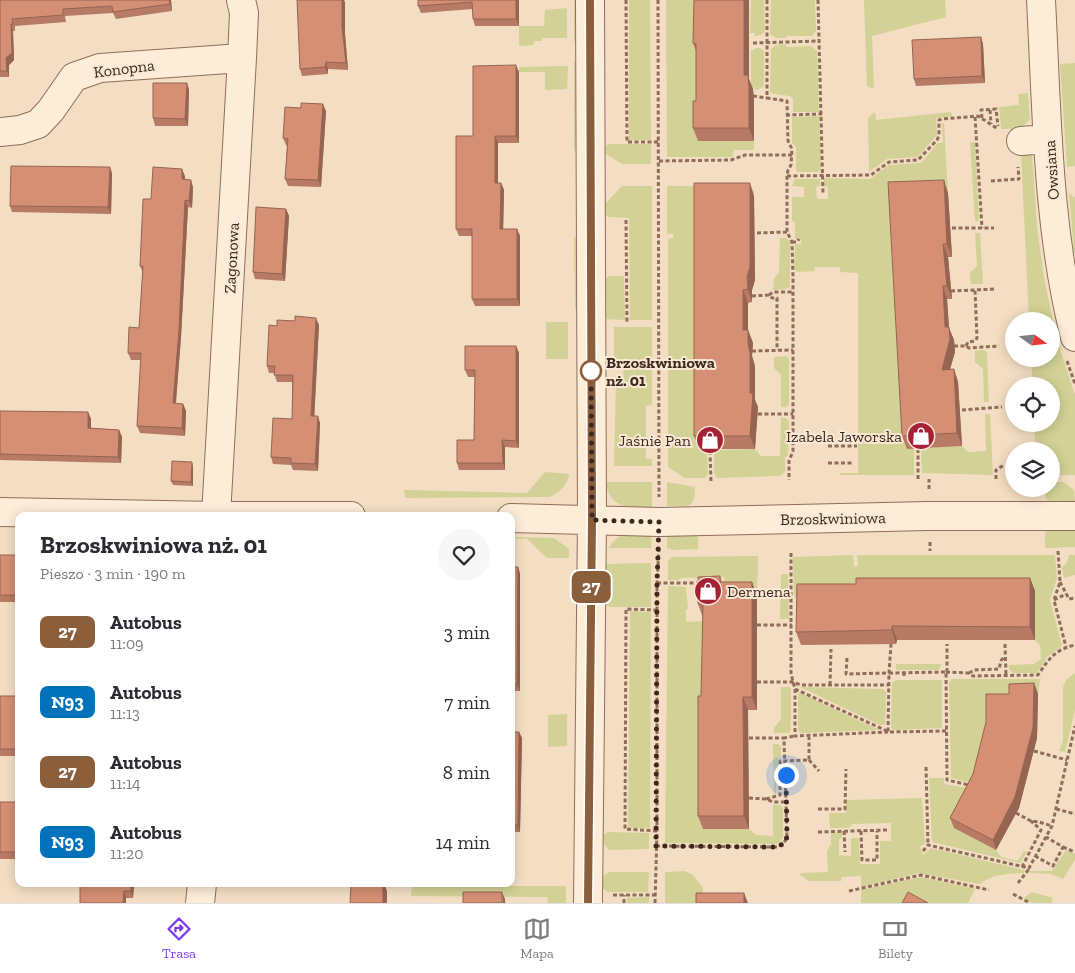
<!DOCTYPE html>
<html lang="pl">
<head>
<meta charset="utf-8">
<style>
	:root { --surface:#fff; --page:#f7f7f7; --text:#2b2b33; --muted:#7c7c81; --line:#e1e1e2; --accent:#7c3aed }
	body { margin:0; font-family:"Zilla Slab",serif; background:var(--page); color:var(--text); height:100vh; display:flex; flex-direction:column; font-size:19px; white-space:nowrap }
	* { box-sizing:border-box; margin:0 }
	p { font-size:16px; color:var(--muted) }
	.icon { flex:none; width:28px; height:28px; fill:none; stroke:currentColor; stroke-width:2; stroke-linecap:round; stroke-linejoin:round }
	.map { position:relative; flex:1; overflow:hidden }
	.sheet { position:absolute; left:15px; top:512px; width:500px; height:375px; display:flex; flex-direction:column; background:var(--surface); border-radius:10px; box-shadow:0 2px 12px #0003 }
	.sheet>* { flex:none }
	.badge { padding:0 10px; border-radius:8px; font-size:18px; line-height:32px }
	.needle { width:32px; rotate:105deg }
	.tools { position:absolute; left:1005px; top:312px; display:grid; gap:10px }
	.tools a { display:grid; place-items:center; width:55px; height:55px; border-radius:50%; background:var(--surface); box-shadow:0 2px 12px #0003; font-size:25px }
	.you { position:absolute; width:25px; height:25px; margin:-12px; border:4px solid #fff; border-radius:50%; background:#1a73e8; box-shadow:0 0 0 8px #1a73e833 }
	.map>.badge { position:absolute; translate:-50% -50%; box-shadow:0 0 0 2px #fff }
	.round { display:grid; place-items:center; flex:none; width:52px; height:52px; border-radius:26px; background:var(--page) }
	.summary { display:flex; align-items:center; justify-content:space-between; height:85px; padding:0 25px }
	h1 { font-size:24px; font-weight:700; line-height:38px }
	ul { padding:0; list-style:none }
	li { display:flex; align-items:center; gap:15px; height:70px; padding:0 25px }
	li div { flex:1 }
	li b { display:block; font-size:19px }
	li em { font-style:normal }
	li .badge { min-width:55px; font-weight:700; text-align:center }
	.tab-bar { display:flex; justify-content:space-around; align-items:center; height:70px; border-top:1px solid var(--line); background:var(--surface); font-size:14px; color:var(--muted) }
	.tab-bar a { display:grid; justify-items:center; gap:2px }
	.tab-bar .selected { color:var(--accent) }
	.map>svg:first-child { display:block }
</style>
</head>
<body>
<div class="map">
<svg width="1075" height="903" viewBox="0 0 1075 903">
	<rect width="100%" height="100%" fill="#f3dec3"/>
	<path fill="#d2d196" d="M574,0H576V40L574,42Z
		M629,0H650L651,140H629Z
		M666,0H698V141H754V150H734L732,157H667Z
		M751,0H764L765,32L761,35L754,36L755,33H750Z
		M771,0H815L816,31L812,36H787L786,38H776L770,34Z
		M864,0H945L946,17L872,36L874,89L867,86Z
		M567,8V38H542V41H535L533,45L519,46V26H544L545,10Z
		M785,44L787,47L811,46L817,51L819,112H793V98C786,93 777,97 770,92L771,49L776,45Z
		M755,48H760L764,51V86L759,89L755,90L754,87H751V50H755Z
		M574,61L577,63L576,150L574,152Z
		M1075,63V166L1067,167L1060,64Z
		M568,66L567,89L545,90V72H519V67Z
		M1028,93L1030,119C1022,130 1013,129 1001,129L999,107L1019,105L1018,94Z
		M875,112L876,120L951,112L952,116L936,118L937,135L918,157L887,159L869,172L868,118Z
		M819,116L821,169L818,172H798L796,171V147L792,143V117Z
		M942,123H944L948,193L914,448V475H840V473H858V273L840,272V267H815V271L797,272L794,269L795,244H801V240L795,239V222L792,221V197H804V187L792,186L795,179H820V186L816,187L817,199H828V187L824,186V178L870,179L889,165L921,163L938,143L943,142Z
		M970,142H975L979,221H975Z
		M608,144H651V164H622L604,153V149Z
		M1021,152L1032,154L1037,226L1044,277L1057,340L1075,395V475H1051V451H1036L1034,424H1051V386H1033L1031,359H1051V321H1029Z
		M622,186H652V320H630L629,218L609,217L605,214V204Z
		M667,186H750L754,191V196L699,449L707,450L708,473L705,478H685L668,467V239L673,238V234H667Z
		M1069,193L1075,198V257L1074,252Z
		M975,233H980L983,284H971L970,273L977,266Z
		M574,236L577,239V307L575,310Z
		M780,238H786L790,242V287L786,289L773,290L774,279L779,272Z
		M609,276H624L625,320L605,319V280Z
		M546,322H568V359H546Z
		M614,327H652V405L646,406V459H652V466H614L616,381L623,380L624,363L614,362Z
		M983,350L987,352L989,402H984L983,369L975,362V351Z
		M786,356L789,359V404L786,407H781V375L774,368V357Z
		M985,414H990L993,475L922,473L921,448L962,446L968,452L986,451Z
		M781,418H786L789,421L788,455L785,458V472L780,476L717,478L714,473V450L755,449L761,456H780Z
		M545,472L569,474C568,485 560,492 550,497L405,498L404,490L527,493Z
		M605,482H652V507C627,507 612,510 605,482Z
		M667,482L695,487C695,511 686,506 667,506Z
		M1051,482H1064L1074,490L1075,502H1052L1046,499L1045,489H1051Z
		M1075,527V547L1045,548V533L1049,528Z
		M652,530L651,548H609C618,531 635,532 652,530Z
		M667,531L695,533L698,538V549L674,550L667,548Z
		M511,537L554,538L569,549V558H547L527,539L511,538Z
		M853,555L854,567L858,566L857,555H1055L1057,578L1050,600L1062,646L1047,657L1037,673H1013L1009,669V665L1034,664L1041,659L1040,645L1035,640L861,597H794L793,557Z
		M1069,555H1075V575L1064,578L1062,567L1067,563Z
		M758,556L757,596L725,588L724,577L680,578L679,580H668V561L672,557Z
		M651,563V607H609L606,604L605,564Z
		M781,574H788L789,619H780Z
		M668,586L686,587L688,609H686V622L705,621L749,829L756,835L773,836V805H781L783,808V837L778,844L665,843Z
		M630,611L651,612L650,828H628Z
		M896,664H941L939,670H897L896,669Z
		M1075,673V710L1065,752L1059,751L1063,741V687L1066,680Z
		M952,679H1040L1038,694H1013L977,784L951,778L949,683Z
		M896,680H942V728L893,730L891,727L892,683Z
		M781,687H789L791,689V721H790L791,730L789,733H774V728L781,719Z
		M800,687L883,689L886,692L885,725H880Z
		M798,693H800L879,730L801,733L798,731Z
		M567,714V746L548,747V715Z
		M773,744H778L781,747V755L778,758L776,794H774Z
		M929,778H944V784L974,789L954,828L996,850L1001,857L1018,861L1024,851L1027,852L1020,863L932,842Z
		M922,798L925,844L920,846L923,855L931,848L1024,870V873C1005,874 995,874 979,884L919,873L861,887V876L842,877L841,881H809L800,875L801,873L828,872L827,851L831,844V833H842V838L839,839V855L851,856V838H859L860,864H880V841H891V823L852,824L850,828H830L829,813H846V800Z
		M608,832L649,833V849L609,850L604,844L603,835Z
		M1066,850L1075,854V860L1063,879L1051,874L1030,873V871H1052Z
		M685,871L693,875L703,888L701,903H665V872Z
		M609,872H649L648,892H607L603,888V876Z
		M921,877L975,889L968,903H861V890Z
		M412,886H566V903H548L547,897L411,896Z
		M1032,892L1053,898L1051,903H1033L1024,899L1026,896Z
		M649,897V903H627V898Z"/>
	<g fill="none" stroke-linecap="round" stroke-linejoin="round">
		<g stroke="#906d58" stroke-width="30">
			<path id="minor" d="M1041,0C1047,113 1047,227 1075,337
				M0,132L20,130L38,124L51,110L74,77L100,68L242,58
				M1021,141L1048,139
				M0,512L216,516
				M216,516L242,58L244,13L241,0
				M228,516H351
				M511,518L659,522L928,516H1075
				M200,903L202,884
				M588,903L592,520L590,0"/>
		</g>
		<path stroke="#906d58" stroke-width="3" stroke-dasharray="4 2.5" stroke-linecap="butt" d="M626,0L627,142H658
			M658,0L659,497
			M767,0V98L787,101L788,141L792,149L791,165L788,170L787,176V232L792,242L793,276V451L789,461V480
			M818,0L823,194
			M753,43L819,41
			M753,96L767,98
			M990,110L991,124
			M786,115L822,114
			M975,117L982,228
			M982,118L981,110L996,109L998,126
			M659,161L731,160L745,155H792
			M787,176L871,175L889,162L918,160L937,140L939,136V120L942,119L978,116L998,129
			M991,181L1019,179L1018,167
			M626,220L627,323
			M952,228H994
			M757,233L787,232
			M792,242H797L799,239
			M951,291L996,289
			M769,295L773,292H793
			M752,296L769,295L772,298H777V350
			M954,346H966L969,348L999,346
			M966,346L968,342L975,341L977,338L975,290
			M752,351L793,350
			M1067,361L1075,384
			M962,410L1002,407
			M758,414H793
			M828,446H857
			M918,449V479
			M710,451L711,482
			M828,463H852
			M996,479V470L1004,465
			M929,489V479
			M930,542V551
			M1058,551L1060,582L1054,600L1066,647
			M791,553V674L795,689V736L888,732
			M1060,582L1069,599L1075,598
			M657,583H701
			M1054,600L1066,594
			M757,625H792
			M1005,644L1006,676
			M847,658L846,674L889,673L891,644
			M904,672V678
			M946,672L968,673L973,676L1038,675C1049,659 1054,650 1075,645
			M947,672V644
			M969,673L974,670L999,669L1001,661L1004,656
			M757,682H792L801,685H889
			M830,685L831,649
			M795,689L887,731
			M946,731L888,732L889,673L946,672L947,780L969,785
			M749,738H784
			M1034,751L1067,760
			M809,760L819,771
			M926,767L928,845
			M749,798L766,799L773,802H787
			M766,799L780,795V761L809,760V735
			M818,809H845L846,769
			M1056,809L1075,814
			M1016,813L1031,821L1039,822L1052,826
			M657,831L625,829L626,609L657,610
			M844,831L845,852
			M861,831L862,860H877V831
			M818,832L887,830
			M656,846L778,847L784,843L787,837L784,738L795,736
			M1063,847L1075,852
			M923,851L928,845L1029,868L1052,826L1075,726
			M1035,856L1053,866L1063,847L1046,837
			M1022,867L1041,830L1031,821
			M1018,883L1029,869
			M849,891L921,875L989,890
			M1013,894L1030,903
			M613,895H655
			M624,903V895
			M655,903L657,831V583L659,548"/>
		<use href="#minor" stroke="#fcecd8" stroke-width="28"/>
	</g>
	<path fill="#b77b65" d="M0,0H171L172,11L116,19L113,13L65,16L66,22L15,26V31H13L14,60L9,65V77H0Z
		M418,0H519V26H475L473,19V9L421,13L418,6Z
		M694,0H749V79L753,89L754,100V141H698L693,128L696,101V51L693,43Z
		M345,2V34L348,70L328,69V74L302,76L300,69Z
		M981,37L983,44L985,83L916,86L914,79Z
		M519,72V143H498V183H501L504,190L503,229H517L520,236V306H475L472,299V236H459L456,229Z
		M187,83L189,90L188,126H155L153,118Z
		M301,108L326,111L321,187L288,186L285,179L287,146L286,145L283,138Z
		M112,173L111,214L12,212L10,206Z
		M185,176V179L193,187L192,208L188,207L181,337L176,404H183L186,411L185,436L140,433L137,426L141,360H131L128,353L139,328L143,273L140,266L151,199Z
		M948,193L952,257H948L952,299H947L949,328L954,340L955,352L950,369H954L958,382L962,446L907,449L902,436Z
		M754,196L755,280L752,290V302L748,303V330L753,343L752,356L755,366V400L758,407L755,449H699L694,436Z
		M286,209L289,216L285,281L255,279L253,272Z
		M319,325L314,416L320,423L318,471L293,470L291,465L273,464L271,457L292,419V382H277L274,373H269L267,366L277,326Z
		M516,346L519,353V448L505,447V470H459L457,463L474,440L475,377H468L465,370Z
		M0,411L88,412L91,419V428L119,430L122,437L121,463L0,460Z
		M193,466V486L173,485L171,481Z
		M0,555H19V602H0Z
		M511,567H518L520,574V691H511Z
		M720,576L722,582L757,596V710H748L749,829H703L698,816L703,618L698,604Z
		M1030,578L1035,591V640H897L896,644L801,645L796,632L856,584Z
		M1034,683L1038,694L1037,738L1019,808L996,850L954,828L950,818L973,774L1009,694Z
		M0,696H19V756H0Z
		M511,732H519L522,738L520,832H512V855Z
		M0,802H19V859H0Z
		M80,884H134L133,898H126Z"/>
	<path fill="#956452" d="M169,0H171L172,11L170,4Z
		M342,0H344L345,2V34L348,70L346,63L342,27Z
		M516,0H519V26L516,19Z
		M744,0H749V79L753,89L754,100V141L749,128L744,75Z
		M11,24L13,31L14,60L9,65V77L7,71L6,58Z
		M981,37L983,44L985,83L982,76Z
		M326,62L328,69V74L325,67Z
		M516,65L519,72V143L516,136Z
		M187,83L189,90L188,126L185,119Z
		M323,104L326,111L321,187L318,180Z
		M495,136L498,143V190L495,183Z
		M110,167L112,173L111,214L108,207Z
		M182,169L185,176L184,186L182,179Z
		M191,180L193,187L192,208L189,201Z
		M944,180L948,193L952,257L947,244Z
		M501,183L504,190L503,236L500,229Z
		M750,183L754,196L755,280L752,290V302L748,289Z
		M185,200L188,207L181,337L175,411L173,403Z
		M286,209L289,216L285,281L282,274Z
		M517,229L520,236V306L517,299Z
		M943,244L948,257L952,299L947,286Z
		M943,286L947,299L949,328L954,340L955,352L946,383L942,370L945,327Z
		M743,290L748,303V330L753,343L752,356L755,366V400L758,407L755,449L750,436V393L743,330Z
		M316,318L319,325L314,423L311,416Z
		M516,346L519,353V448L516,441Z
		M954,369L958,382L962,446L957,433Z
		M183,404L186,411L185,436L182,428Z
		M88,412L91,419V435L88,428Z
		M318,416L320,423L318,471L315,464Z
		M119,430L122,437L121,463L118,457Z
		M502,440L505,447V470L503,463Z
		M192,462L193,466V486L191,482Z
		M518,567L520,574V691L517,684Z
		M1030,578L1035,591V640L1030,627Z
		M752,582L757,596V710L752,697Z
		M892,626L897,640L896,644L892,630Z
		M1034,683L1038,694L1037,738L1019,808L996,850L993,840Z
		M743,697L748,710L749,829L744,816Z
		M519,732L522,738L520,832L518,825Z
		M511,830L512,832V855L511,853Z
		M131,884H134L133,898L131,891Z
		M383,884H384L387,891V903H383Z
		M124,891L126,898V903H123Z
		M502,892L505,899V903H503Z
		M744,893L748,903H744Z"/>
	<path fill="#d58f75" stroke="#956452" d="M0,0H169L170,4L113,12L112,6L63,9V15L12,19L13,24H11L12,53L6,58L7,71H0Z
		M297,0H342V27L346,63L326,62L325,67L300,69Z
		M418,0H516V19H473L472,2L418,6Z
		M694,0H744V75H748L749,87V128H693V101H696V44L693,43Z
		M981,37L982,76L914,79L912,40Z
		M516,65V136H495V183H501L500,229H517V299H472V229H456V136H473V66Z
		M153,83H187L185,119L153,118Z
		M301,103L323,104L318,180L285,179L288,139L283,138L285,107L301,108Z
		M11,166L110,167L108,207L10,206Z
		M153,167L182,169V179L191,180L189,201L185,200L179,330L173,403L183,404L182,428L137,426L141,353H128L129,327L139,328L143,266H140L143,199H151Z
		M944,180L947,244H943L947,286H943L945,327H949L950,339L942,370L954,369L957,433L902,436L888,182Z
		M694,183H750V267L747,277L748,289L743,290V330H748V343L750,353V393H753L750,436H694Z
		M256,207L286,209L282,274L253,272Z
		M295,316L316,318L311,416H318L315,464L291,463V458L271,457L273,418L292,419L293,375H274L275,366H267L269,325L277,326V320L295,321Z
		M465,346H516V441L502,440L503,463H457V440H474L475,370H465Z
		M0,411L88,412V428L119,430L118,457L0,454Z
		M172,461L192,462L191,482L171,481Z
		M0,555H19V595H0Z
		M511,567H518L517,684H511Z
		M720,576V582H752V697H743L744,816H698V696H701L703,604H698V577Z
		M856,578H1030V627L892,626V630L796,632L797,584H856Z
		M1034,683L1033,728L1015,797L993,840L950,818L973,774L986,722V694H1009V684Z
		M0,696H19V749H0Z
		M511,732H519L518,825H511Z
		M0,802H19V852H0Z
		M80,884H131V891H124L123,903H80Z
		M351,884H383V903H350Z
		M463,892H502V902H505V903H463Z
		M908,892L928,903H902Z
		M696,893H744V903H696Z"/>
	<g fill="none" stroke-linecap="round" stroke-linejoin="round">
		<g stroke="#fff" stroke-width="11">
			<path id="line" d="M588,903L592,520L590,0"/>
		</g>
		<use href="#line" stroke="#8b5e3c" stroke-width="8"/>
		<path stroke="#3e281d" stroke-width="5" stroke-dasharray="0 9" d="M591,371L592,520L659,522L657,584L656,846L778,847L784,843L787,837L786,775"/>
	</g>
	<defs>
		<g id="shop-disc" transform="scale(1.4375)"><circle r="9.5" fill="#a52135" stroke="#f9e9d4"/><path d="M-5-2.5h2.3a2.7 3.5 0 0 1 5.4 0H5L5.5 6h-11ZM-1.5-2.5h3a1.5 2.3 0 0 0-3 0Z" fill="#fff"/></g>
	</defs>
	<g fill-rule="evenodd">
		<use href="#shop-disc" x="921" y="436"/>
		<use href="#shop-disc" x="710" y="440"/>
		<use href="#shop-disc" x="708" y="591"/>
	</g>
	<circle fill="#fff" stroke="#8b5e3c" stroke-width="2.5" cx="591" cy="371" r="10"/>
	<g text-anchor="middle" stroke-width="4" stroke-linejoin="round" paint-order="stroke">
		<g font-size="16" fill="#3e281d" stroke="#f9e9d4">
			<text transform="translate(124 68) rotate(-7)" y="6">Konopna</text>
			<text transform="translate(1051 170) rotate(-94)" y="6">Owsiana</text>
			<text transform="translate(231 258) rotate(-87)" y="6">Zagonowa</text>
			<text transform="translate(833 518) rotate(-1)" y="6">Brzoskwiniowa</text>
		</g>
		<g font-size="16" font-weight="bold" fill="#3e281d" stroke="#f9e9d4" text-anchor="start">
			<text x="606" y="368">Brzoskwiniowa<tspan x="606" dy="18">nż. 01</tspan></text>
		</g>
		<g font-size="16" fill="#3e281d" stroke="#f9e9d4" text-anchor="end">
			<text x="902" y="442">Izabela Jaworska</text>
			<text x="691" y="446">Jaśnie Pan</text>
			<text x="727" y="597" text-anchor="start">Dermena</text>
		</g>
	</g>
</svg>
<div class="tools">
<a><svg class="needle" viewBox="-14 -14 28 28"><path d="M0-13l5 13h-10z" fill="#e53935"/><path d="M0 13l5-13h-10z" fill="#7c7c81"/></svg></a>
<a><svg class="icon" aria-label="locate" viewBox="0 0 24 24"><circle cx="12" cy="12" r="6"/><path d="M12 2v4M12 18v4M2 12h4M18 12h4"/></svg></a>
<a><svg class="icon" aria-label="layers" viewBox="0 0 24 24"><path d="M12 4l9 5-9 5-9-5zM3 14l9 5 9-5"/></svg></a>
</div>
<div class="you" style="left:786px;top:775px"></div>
<b class="badge" style="left:591px;top:587px;background:#8b5e3c;color:#fff">27</b>
<section class="sheet">
<div class="summary"><div><h1>Brzoskwiniowa nż. 01</h1><p>Pieszo · 3 min · 190 m</p></div><a class="round"><svg class="icon" aria-label="heart" viewBox="0 0 24 24"><path d="M12 20l-8-8c-3-5 5-10 8-4 3-6 11-1 8 4z"/></svg></a></div>
<ul>
<li><span class="badge" style="background:#8b5e3c;color:#fff">27</span><div><b>Autobus</b><p>11:09</p></div><em>3 min</em></li>
<li><span class="badge" style="background:#0072bc;color:#fff">N93</span><div><b>Autobus</b><p>11:13</p></div><em>7 min</em></li>
<li><span class="badge" style="background:#8b5e3c;color:#fff">27</span><div><b>Autobus</b><p>11:14</p></div><em>8 min</em></li>
<li><span class="badge" style="background:#0072bc;color:#fff">N93</span><div><b>Autobus</b><p>11:20</p></div><em>14 min</em></li>
</ul>
</section>
</div>
<nav class="tab-bar">
<a class="selected"><svg class="icon" aria-label="directions" viewBox="0 0 24 24"><path d="M12 3l9 9-9 9-9-9zM9 14v-3h6M13 9l2 2-2 2"/></svg>Trasa</a>
<a><svg class="icon" aria-label="map" viewBox="0 0 24 24"><path d="M3 6l6-2 6 2 6-2v14l-6 2-6-2-6 2zM9 4v14M15 6v14"/></svg>Mapa</a>
<a><svg class="icon" aria-label="tickets" viewBox="0 0 24 24"><path d="M3 7h18v10H3zM15 7v10"/></svg>Bilety</a>
</nav>
</body>
</html>
